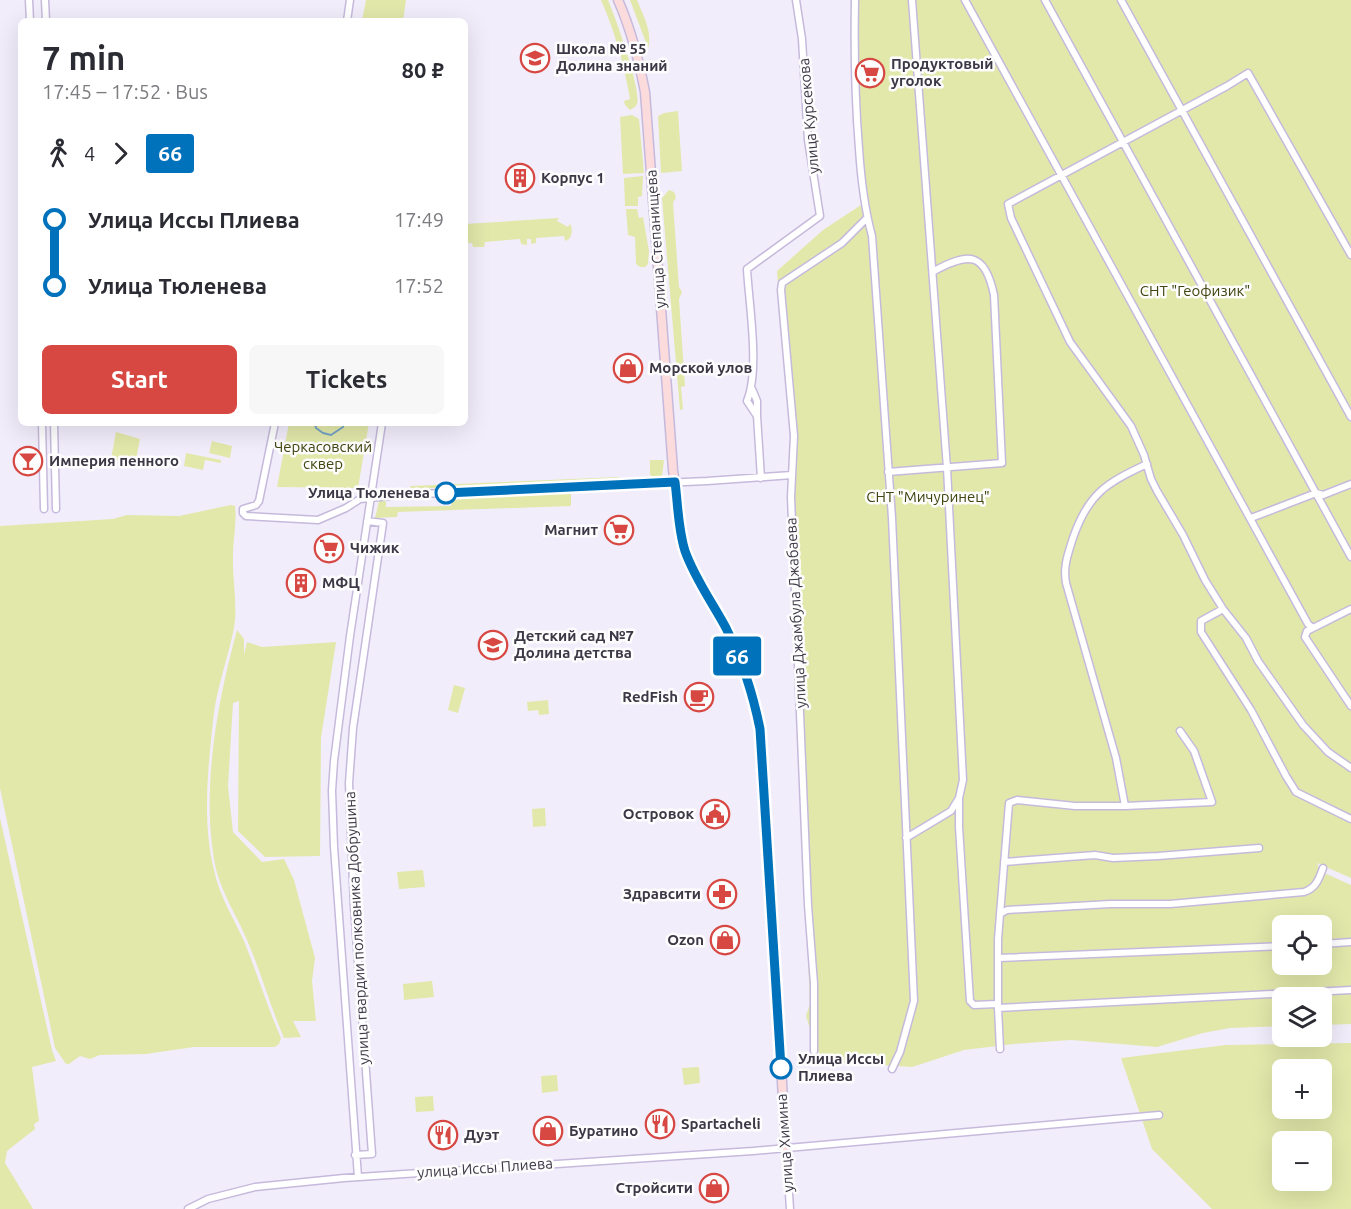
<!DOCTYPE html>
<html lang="en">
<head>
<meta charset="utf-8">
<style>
	:root { --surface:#fff; --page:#f7f7f7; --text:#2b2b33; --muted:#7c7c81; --accent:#d74843 }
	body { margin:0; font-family:Ubuntu,sans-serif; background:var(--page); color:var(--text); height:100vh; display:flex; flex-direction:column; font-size:22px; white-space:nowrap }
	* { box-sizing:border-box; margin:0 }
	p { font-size:20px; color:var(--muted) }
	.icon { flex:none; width:33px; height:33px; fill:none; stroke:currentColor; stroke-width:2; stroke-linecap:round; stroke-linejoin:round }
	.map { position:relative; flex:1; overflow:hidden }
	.details { position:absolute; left:18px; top:18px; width:450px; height:408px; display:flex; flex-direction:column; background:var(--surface); border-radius:9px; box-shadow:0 6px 24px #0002 }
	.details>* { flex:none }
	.badge { padding:0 12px; border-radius:4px; font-size:21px; line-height:39px }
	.buttons { position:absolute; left:1272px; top:915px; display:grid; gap:12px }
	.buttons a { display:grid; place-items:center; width:60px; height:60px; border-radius:9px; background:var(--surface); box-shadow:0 6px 24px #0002; font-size:30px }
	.map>.badge { position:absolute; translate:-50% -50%; box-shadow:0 0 0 3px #fff }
	.legs { display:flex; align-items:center; gap:9px; height:66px; padding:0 24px; font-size:20px }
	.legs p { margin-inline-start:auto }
	.head { display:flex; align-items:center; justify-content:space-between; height:102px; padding:0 24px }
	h1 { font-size:33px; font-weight:600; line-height:45px }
	.action { display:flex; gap:12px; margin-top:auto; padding:12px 24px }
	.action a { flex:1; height:69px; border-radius:9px; background:var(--accent); color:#fff; font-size:24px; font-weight:600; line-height:69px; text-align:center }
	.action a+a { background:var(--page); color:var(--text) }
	ul { padding:0 24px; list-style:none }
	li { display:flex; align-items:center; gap:21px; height:66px; font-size:22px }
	li i { display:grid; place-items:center; width:9px; height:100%; margin:0 8px; background:currentColor }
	li i::after { content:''; width:15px; height:15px; margin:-8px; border:4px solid; border-radius:50%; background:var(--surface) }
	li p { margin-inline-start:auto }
	li:first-child i { background:linear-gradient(#0000 50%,currentColor 0) }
	li:last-child i { background:linear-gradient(currentColor 50%,#0000 0) }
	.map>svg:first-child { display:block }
</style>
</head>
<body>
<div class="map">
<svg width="1351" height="1209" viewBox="0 0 1351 1209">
	<rect width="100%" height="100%" fill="#f2edfb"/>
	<path fill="#e2e8aa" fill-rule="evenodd" d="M366,0H406L403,21H362Z
		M601,0H608C615,16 642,91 637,104C635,108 633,108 630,110L625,105L624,101L630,99C624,64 615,32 601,0Z
		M630,0H637C643,15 653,33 648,48Z
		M852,0H1351V878L1317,863L1320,871L1351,885V1024L1322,1025V998H1282V1026L1230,1028L1203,1033L1157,1047L1071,1040L1014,1044L964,1050L912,1067L831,1062L817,1051L806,1016L810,1004L791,580L789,482L790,437L777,271L823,230L864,203ZM1282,926H1322V964H1282Z
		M678,111L682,171L661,173L658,116L664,113Z
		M632,115L639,119L644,173L623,174L620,117Z
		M643,176L642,196L638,197V206H625L624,178Z
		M669,190L674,192L676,197L673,203L679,287L682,292L679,299L685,386L681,387L683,409L680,410L662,198Z
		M626,209H637L639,218L643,217L649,251L648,264L645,267H640L636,264L635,237L628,235Z
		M559,218L557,221L568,227L570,224C573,228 572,235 569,239L565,241L564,236L536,238V243L531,244V239H527V245L521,244L520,239L485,242L484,247H473L472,243H465V224Z
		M289,423H369L358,488L277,487Z
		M116,432L140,439L135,464L111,459Z
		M212,441L232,446L230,458L209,453Z
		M186,453L221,460V463L205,460L203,470L184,466Z
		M650,460H664L662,476L653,479L650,474Z
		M619,477V480L411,489L410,487L411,486Z
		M571,493V506L398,512L397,517L375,518L379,501L386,500V507L451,506L452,500L472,497Z
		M231,505L235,506C237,523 233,539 233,555C232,581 238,602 234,628C228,659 216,689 213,721C208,769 202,822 214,870C219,895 233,917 244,941C257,973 267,1006 281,1038L279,1044L275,1047H194L146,1054L100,1055L90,1059L80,1056L69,1064H66L55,1048L0,788V526L113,519L127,515L179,516Z
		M237,630L244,639V655L247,642L262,647L336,642L321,738L320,856L265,857L238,831L239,701L233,703L228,786L233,832L262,862L284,859L294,880L315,958L312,981L316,1021H293L301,1037L284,1038C270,1006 261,972 247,940C237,916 222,894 216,869C200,794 217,703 237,630Z
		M454,685L465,688L458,713L448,710Z
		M548,700L549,714L539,715L538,710L528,711L527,702Z
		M545,808L546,826L533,827L532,809Z
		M0,818L52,1050L56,1061L32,1067L39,1121L34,1124L35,1129L7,1151L5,1163L33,1209H0Z
		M423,870L425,887L399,889L397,872Z
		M432,981L434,997L404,1000L403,984Z
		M1351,1043V1209H1212L1152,1149L1121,1058L1226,1045ZM1282,1070H1322V1108H1282ZM1282,1142H1322V1180H1282Z
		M699,1067L700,1083L684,1085L682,1068Z
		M557,1075L558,1091L542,1093L541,1076Z
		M433,1096L434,1111L416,1112L415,1097Z"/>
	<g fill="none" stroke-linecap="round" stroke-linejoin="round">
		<path stroke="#76a4c5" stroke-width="2" d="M315,423L316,428L323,433L331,435L343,427L344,423"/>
		<g stroke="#c6badc" stroke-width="9">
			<path id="street" d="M29,0L30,21
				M45,0L46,21
				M855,0C854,50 855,99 859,149C861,178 864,207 872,236L892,518L914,1001L900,1052L892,1069
				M965,0L1308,624L1313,628L1351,609
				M1045,0L1351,557
				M1121,0L1351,417
				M347,21L350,0
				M1351,255L1248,73L1227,86L1008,204L1011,218L1070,342L1131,426L1144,455L1151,479L1157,491L1183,535L1205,580L1223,609L1201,621V632L1251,710L1286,776L1296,792L1351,819
				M752,389L757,401V416
				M42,423L44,509
				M54,423L56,509
				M275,423L259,501L256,505L243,509V513L246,516L318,520L346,508L360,499L399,495L707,481L792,475
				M1147,464C1106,483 1088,494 1073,538C1068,554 1063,566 1066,583L1116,758L1125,806L1212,802L1194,751L1180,731
				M888,472L1002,463L994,295C985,252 969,252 934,271
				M761,478L757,416L747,401C760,369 749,305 747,269L820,216L808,140L802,39L796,0
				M1251,518L1316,493L1323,495L1351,484
				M1223,609L1246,638L1258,661L1303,725L1328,752L1351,768
				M1313,628L1307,631L1305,637L1351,706
				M959,799V827L970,1001L974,1005L997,1004
				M1125,806H1075L1017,800L1009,803L998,939V1008L1351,990
				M906,838L951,811L959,798L963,780L947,468L912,0
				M1004,862L1095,855L1113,858L1158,856L1259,848
				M1000,914L1007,910L1110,904H1170L1304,892C1316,888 1319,879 1323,868
				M1322,944L1351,942
				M998,958L1282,946
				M998,1008L1000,1049
				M814,1051V984L808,905L791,497L794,436L781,290L782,283L842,243L867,218
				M786,1147L790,1209
				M355,1155L372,1154L354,907L349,783L353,728L383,523L367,521
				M358,1177L334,847L332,791L334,761L350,636L382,423
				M188,1209L208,1199L255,1187L344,1178L753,1151L1159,1115"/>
		</g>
		<g stroke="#c6badc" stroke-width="11">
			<path id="secondary" d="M618,0C631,29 639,61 645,92L673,470C677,496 676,526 685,551C695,579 713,603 726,629C742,660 753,694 760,728L786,1147"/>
		</g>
		<use href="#street" stroke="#fff" stroke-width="6"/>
		<use href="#secondary" stroke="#fbdbdc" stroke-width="8"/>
	</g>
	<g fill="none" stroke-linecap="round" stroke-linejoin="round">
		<g stroke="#fff" stroke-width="14">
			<path id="line-1" d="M446,493L675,482C678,505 678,529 685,551C695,579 712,602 726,628C742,660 753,694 760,729L781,1068"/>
		</g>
		<use href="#line-1" stroke="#0072bc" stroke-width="9"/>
	</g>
	<defs>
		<g id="school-ring" transform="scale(1.5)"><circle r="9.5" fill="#fdfdfd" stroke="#d74843" stroke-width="1.5"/><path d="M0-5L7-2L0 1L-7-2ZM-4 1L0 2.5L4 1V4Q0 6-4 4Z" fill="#d74843"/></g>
		<g id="supermarket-ring" transform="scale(1.5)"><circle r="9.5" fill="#fdfdfd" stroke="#d74843" stroke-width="1.5"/><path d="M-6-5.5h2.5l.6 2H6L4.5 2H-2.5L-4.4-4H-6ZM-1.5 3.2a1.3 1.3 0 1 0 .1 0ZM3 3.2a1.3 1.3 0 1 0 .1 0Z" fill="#d74843"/></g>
		<g id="building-ring" transform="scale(1.5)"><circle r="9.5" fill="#fdfdfd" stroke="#d74843" stroke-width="1.5"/><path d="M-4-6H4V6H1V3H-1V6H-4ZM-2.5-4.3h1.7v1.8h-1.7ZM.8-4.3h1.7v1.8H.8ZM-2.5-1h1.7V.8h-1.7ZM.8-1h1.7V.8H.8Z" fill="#d74843"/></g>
		<g id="shop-ring" transform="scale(1.5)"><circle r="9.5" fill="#fdfdfd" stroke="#d74843" stroke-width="1.5"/><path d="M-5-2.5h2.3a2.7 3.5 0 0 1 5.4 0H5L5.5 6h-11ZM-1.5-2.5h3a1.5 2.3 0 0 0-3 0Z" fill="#d74843"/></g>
		<g id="bar-ring" transform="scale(1.5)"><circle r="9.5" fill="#fdfdfd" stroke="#d74843" stroke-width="1.5"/><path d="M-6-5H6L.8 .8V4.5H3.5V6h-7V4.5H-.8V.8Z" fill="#d74843"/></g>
		<g id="cafe-ring" transform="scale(1.5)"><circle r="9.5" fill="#fdfdfd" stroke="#d74843" stroke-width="1.5"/><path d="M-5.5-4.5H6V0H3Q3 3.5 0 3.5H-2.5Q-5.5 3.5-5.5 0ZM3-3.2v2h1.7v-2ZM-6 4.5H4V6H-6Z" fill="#d74843"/></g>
		<g id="civic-ring" transform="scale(1.5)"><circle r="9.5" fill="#fdfdfd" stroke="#d74843" stroke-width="1.5"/><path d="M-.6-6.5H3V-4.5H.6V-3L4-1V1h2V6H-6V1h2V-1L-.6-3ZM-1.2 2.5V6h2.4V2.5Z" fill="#d74843"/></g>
		<g id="pharmacy-ring" transform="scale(1.5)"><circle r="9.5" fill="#fdfdfd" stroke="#d74843" stroke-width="1.5"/><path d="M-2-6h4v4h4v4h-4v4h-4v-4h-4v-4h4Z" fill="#d74843"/></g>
		<g id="restaurant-ring" transform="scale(1.5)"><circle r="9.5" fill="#fdfdfd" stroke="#d74843" stroke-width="1.5"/><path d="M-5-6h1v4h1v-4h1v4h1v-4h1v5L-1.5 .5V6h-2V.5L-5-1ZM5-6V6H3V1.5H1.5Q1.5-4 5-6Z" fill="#d74843"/></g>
	</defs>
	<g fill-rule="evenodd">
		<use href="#school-ring" x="535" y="58"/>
		<use href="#supermarket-ring" x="870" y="73"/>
		<use href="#building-ring" x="520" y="178"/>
		<use href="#shop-ring" x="628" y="368"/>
		<use href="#bar-ring" x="28" y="461"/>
		<use href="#supermarket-ring" x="619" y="530"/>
		<use href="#supermarket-ring" x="329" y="548"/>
		<use href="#building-ring" x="301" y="583"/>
		<use href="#school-ring" x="493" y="645"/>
		<use href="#cafe-ring" x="699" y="697"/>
		<use href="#civic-ring" x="715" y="814"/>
		<use href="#pharmacy-ring" x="722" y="894"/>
		<use href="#shop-ring" x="725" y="940"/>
		<use href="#restaurant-ring" x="660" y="1124"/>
		<use href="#shop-ring" x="548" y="1131"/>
		<use href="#restaurant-ring" x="443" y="1135"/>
		<use href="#shop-ring" x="714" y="1188"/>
	</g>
	<g fill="#fff" stroke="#0072bc" stroke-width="3">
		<circle cx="446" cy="493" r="10"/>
		<circle cx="781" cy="1068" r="10"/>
	</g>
	<g text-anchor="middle" stroke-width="5" stroke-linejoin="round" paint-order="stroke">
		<g font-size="15" font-weight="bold" fill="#3d3846" stroke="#fdfdfd" text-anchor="start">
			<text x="556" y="54">Школа № 55<tspan x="556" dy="17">Долина знаний</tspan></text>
			<text x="891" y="69">Продуктовый<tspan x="891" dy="17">уголок</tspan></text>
			<text x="541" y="183">Корпус 1</text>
			<text x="649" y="373">Морской улов</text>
			<text x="49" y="466">Империя пенного</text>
			<text x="598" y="535" text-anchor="end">Магнит</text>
			<text x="350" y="553">Чижик</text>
			<text x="322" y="588">МФЦ</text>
			<text x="514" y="641">Детский сад №7<tspan x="514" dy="17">Долина детства</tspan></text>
			<text x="678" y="702" text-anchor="end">RedFish</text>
			<text x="694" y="819" text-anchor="end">Островок</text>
			<text x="701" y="899" text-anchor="end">Здравсити</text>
			<text x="704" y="945" text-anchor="end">Ozon</text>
			<text x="681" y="1129">Spartacheli</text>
			<text x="569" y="1136">Буратино</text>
			<text x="464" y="1140">Дуэт</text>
			<text x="693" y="1193" text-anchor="end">Стройсити</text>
		</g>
		<g font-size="15" fill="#3d3846" stroke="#fdfdfd">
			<text transform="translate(809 116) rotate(-95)" y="5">улица Курсекова</text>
			<text transform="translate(656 239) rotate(-94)" y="5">улица Степанищева</text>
			<text transform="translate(796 613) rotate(-93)" y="5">улица Джамбула Джабаева</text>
			<text transform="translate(357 928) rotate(-93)" y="5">улица гвардии полковника Добрушина</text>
			<text transform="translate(785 1143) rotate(-94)" y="5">улица Химина</text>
			<text transform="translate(485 1168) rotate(-4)" y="5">улица Иссы Плиева</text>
		</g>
		<g font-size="15" fill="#424510" stroke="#fdfdfd">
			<text x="1195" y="296">СНТ "Геофизик"</text>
			<text x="323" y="452">Черкасовский<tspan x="323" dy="17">сквер</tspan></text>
			<text x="928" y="502">СНТ "Мичуринец"</text>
		</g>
		<g font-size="15" font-weight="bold" fill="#3d3846" stroke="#fdfdfd" text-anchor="end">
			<text x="430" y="498">Улица Тюленева</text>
			<text x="798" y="1064" text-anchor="start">Улица Иссы<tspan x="798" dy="17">Плиева</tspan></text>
		</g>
	</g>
</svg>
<div class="buttons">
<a><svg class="icon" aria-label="locate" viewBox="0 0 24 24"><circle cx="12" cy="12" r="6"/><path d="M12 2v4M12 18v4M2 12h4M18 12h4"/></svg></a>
<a><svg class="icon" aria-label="layers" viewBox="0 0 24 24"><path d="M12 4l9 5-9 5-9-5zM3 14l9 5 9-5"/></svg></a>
<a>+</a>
<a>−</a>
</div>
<b class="badge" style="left:737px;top:656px;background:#0072bc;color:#fff">66</b>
<section class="details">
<div class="head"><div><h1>7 min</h1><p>17:45 – 17:52 · Bus</p></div><b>80 ₽</b></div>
<div class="legs"><svg class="icon" aria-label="walk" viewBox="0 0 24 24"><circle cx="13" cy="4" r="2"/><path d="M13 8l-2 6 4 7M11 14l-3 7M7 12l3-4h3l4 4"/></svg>4<svg class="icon" aria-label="forward" viewBox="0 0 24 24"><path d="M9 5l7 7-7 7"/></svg><b class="badge" style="background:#0072bc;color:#fff">66</b></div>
<ul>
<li><i style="color:#0072bc"></i><b>Улица Иссы Плиева</b><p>17:49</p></li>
<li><i style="color:#0072bc"></i><b>Улица Тюленева</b><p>17:52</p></li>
</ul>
<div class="action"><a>Start</a><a>Tickets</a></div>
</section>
</div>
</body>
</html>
